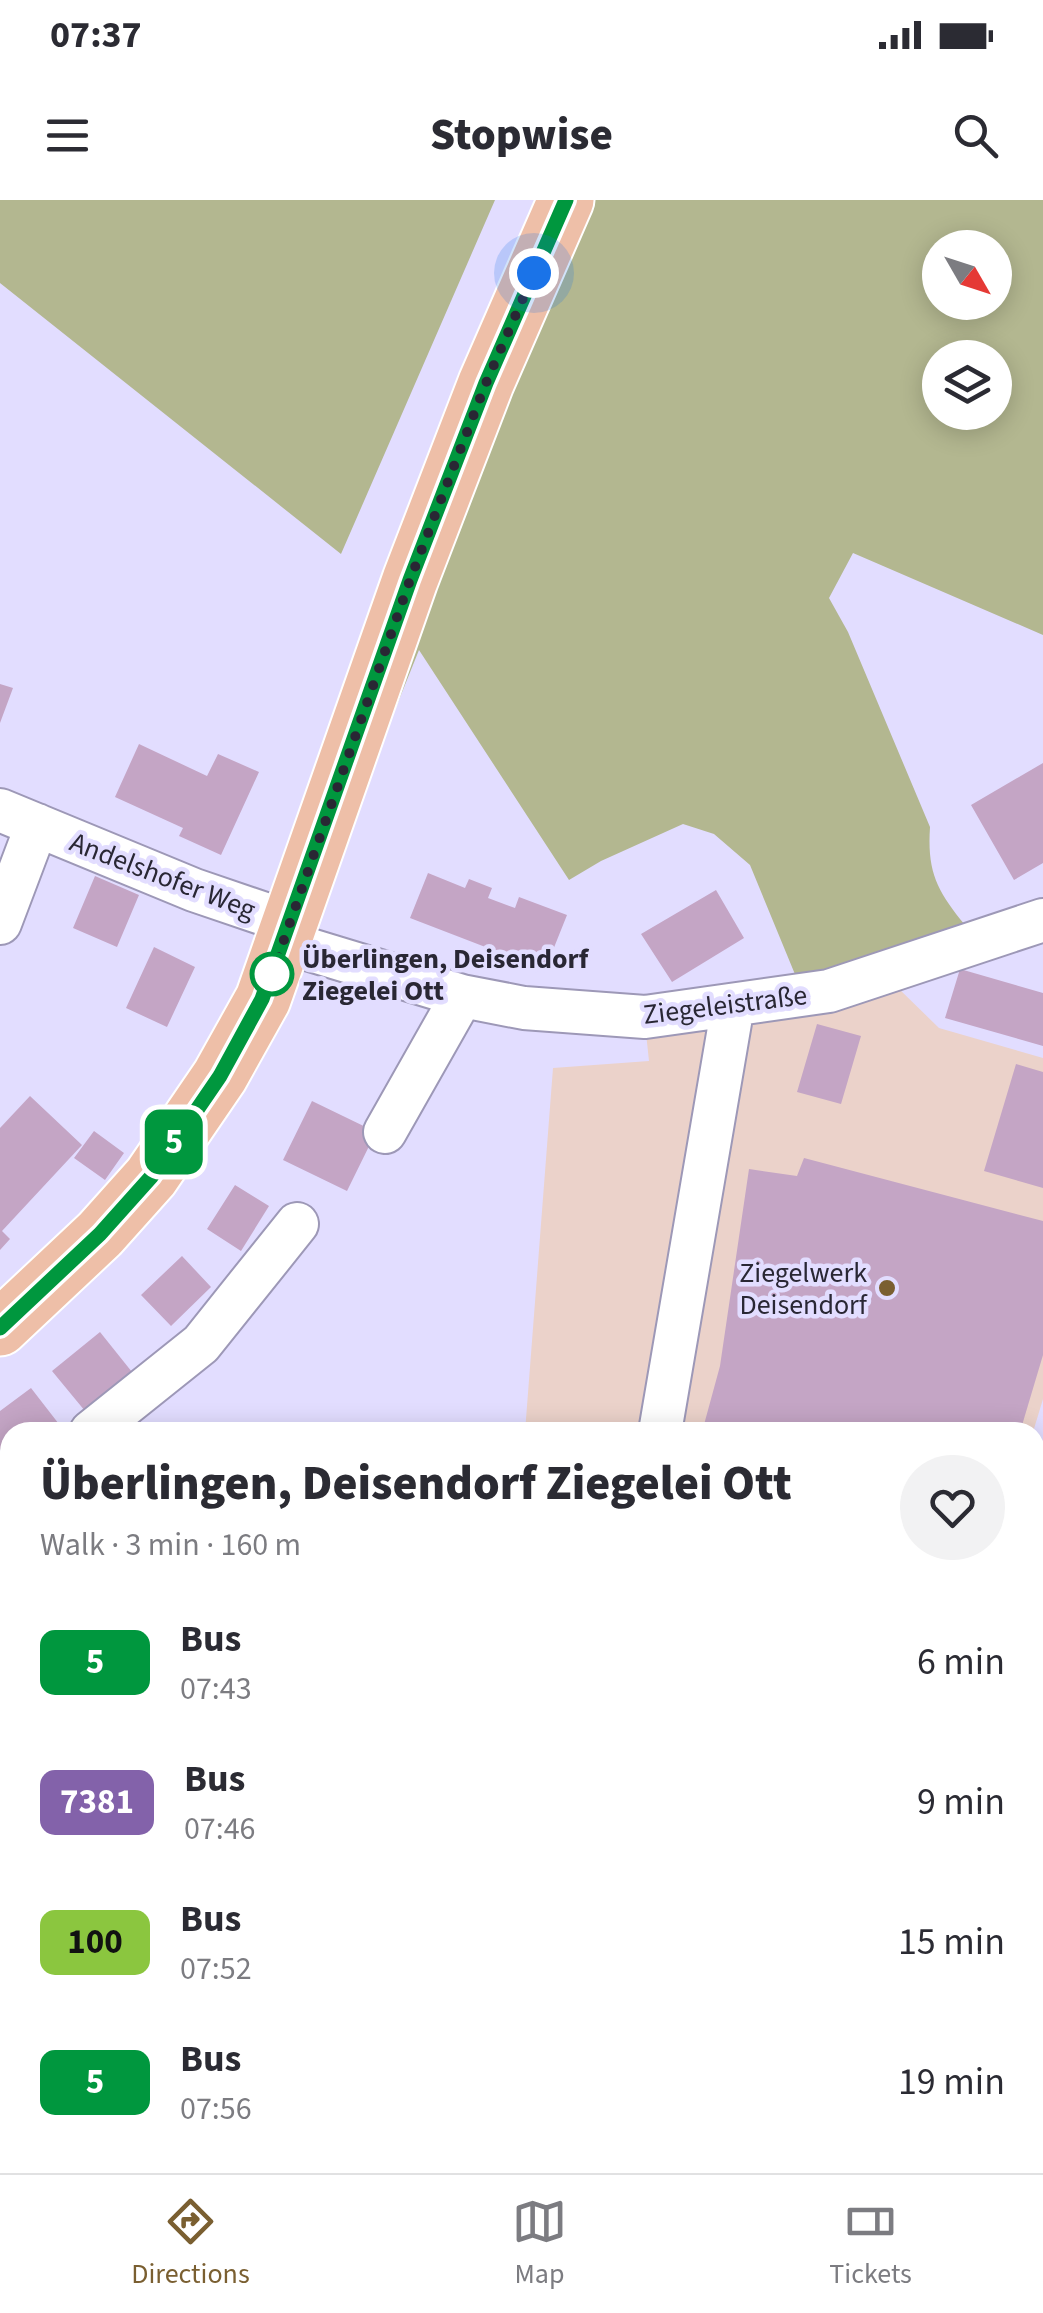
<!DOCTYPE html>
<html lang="en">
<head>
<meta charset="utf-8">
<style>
	:root { --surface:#fff; --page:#f2f2f3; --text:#2b2b33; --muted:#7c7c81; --line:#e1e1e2; --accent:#7a5f31 }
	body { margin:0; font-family:"Source Sans 3",sans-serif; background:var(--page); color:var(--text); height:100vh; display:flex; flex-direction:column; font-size:38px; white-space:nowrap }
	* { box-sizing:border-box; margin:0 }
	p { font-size:32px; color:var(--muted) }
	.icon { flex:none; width:55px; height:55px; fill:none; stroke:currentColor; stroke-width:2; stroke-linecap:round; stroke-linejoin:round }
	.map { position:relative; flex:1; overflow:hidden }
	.details { position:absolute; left:0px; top:1222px; width:1045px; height:752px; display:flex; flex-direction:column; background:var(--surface); border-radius:30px 30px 0 0; box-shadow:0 5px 25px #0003 }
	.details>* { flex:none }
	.badge { padding:0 20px; border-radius:15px; font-size:35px; line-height:65px }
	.needle { width:65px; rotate:129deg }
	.tools { position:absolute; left:922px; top:30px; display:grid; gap:20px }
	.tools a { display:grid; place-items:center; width:90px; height:90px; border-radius:50%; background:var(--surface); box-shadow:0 5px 25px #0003; font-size:50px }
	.you { position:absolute; width:50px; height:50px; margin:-25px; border:8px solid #fff; border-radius:50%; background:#1a73e8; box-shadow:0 0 0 15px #1a73e833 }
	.map>.badge { position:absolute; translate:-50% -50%; box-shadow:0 0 0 5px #fff }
	.round { display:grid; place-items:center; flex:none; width:105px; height:105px; border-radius:52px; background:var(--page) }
	.overview { display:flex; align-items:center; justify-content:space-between; height:170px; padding:0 40px }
	h1 { font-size:48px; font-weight:800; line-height:75px }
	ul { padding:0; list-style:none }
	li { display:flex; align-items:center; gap:30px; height:140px; padding:0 40px }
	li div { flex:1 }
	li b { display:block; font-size:38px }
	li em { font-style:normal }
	li .badge { min-width:110px; font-weight:700; text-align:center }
	.status { display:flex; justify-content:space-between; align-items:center; height:70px; padding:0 50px; background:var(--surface); direction:ltr }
	.status svg { height:28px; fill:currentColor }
	header { display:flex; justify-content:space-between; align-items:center; height:130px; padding:0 40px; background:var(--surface); font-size:45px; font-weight:800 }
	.tabs { display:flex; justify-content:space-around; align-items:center; height:140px; border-top:2px solid var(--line); background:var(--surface); font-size:28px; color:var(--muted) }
	.tabs a { display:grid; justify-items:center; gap:5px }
	.tabs .on { color:var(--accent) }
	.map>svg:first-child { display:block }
</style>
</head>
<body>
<div class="status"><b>07:37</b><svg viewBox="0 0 49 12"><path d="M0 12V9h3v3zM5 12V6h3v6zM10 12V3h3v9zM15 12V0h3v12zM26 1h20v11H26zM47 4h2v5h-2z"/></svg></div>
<header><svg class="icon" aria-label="menu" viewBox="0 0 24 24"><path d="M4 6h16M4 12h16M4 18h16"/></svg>Stopwise<svg class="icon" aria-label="search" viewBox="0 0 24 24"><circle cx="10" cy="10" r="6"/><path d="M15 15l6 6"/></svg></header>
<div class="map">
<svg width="1043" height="1973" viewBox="0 0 1043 1973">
	<rect width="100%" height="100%" fill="#e2ddff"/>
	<path fill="#ebd2ca" d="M895,785L939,828L1043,858V1199L1033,1232H525L553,868L649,861L646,833Z"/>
	<path fill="#b3b790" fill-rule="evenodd" d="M0,0H495L341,354L0,83Z
		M587,0H1043V435L853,353L829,398L848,432L930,627C927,672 937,691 965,725L799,784L750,665L714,634L683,624L601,661L569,680L419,450L329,674L351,593ZM940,48H995V102H940ZM940,158H995V212H940Z"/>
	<path fill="#abaf86" d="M1035,1623L1043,1624V1973H396L420,1965H1035Z"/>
	<path fill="#c4a5c5" d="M0,484L13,488L0,523Z
		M139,544L207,576L218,554L259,572L221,655L179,636L183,628L115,597Z
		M1043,563V663L1014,680L971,605Z
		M428,673L465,688L469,679L492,688L488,698L515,708L519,697L567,715L545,770L410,718Z
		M95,676L139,695L117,747L73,728Z
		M716,690L744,738L672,782L641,734Z
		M154,747L195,767L167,827L126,808Z
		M960,769L1043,793V846L945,818Z
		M817,824L861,836L841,904L797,892Z
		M1016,864L1043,872V988L984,971Z
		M30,896L82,945L2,1031L10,1039L0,1050V928Z
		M312,901L376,932L347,991L283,960Z
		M94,931L124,953L105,980L74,958Z
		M804,958L1043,1021V1155L1020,1232H702L720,1166L749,969L797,976Z
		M235,985L269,1006L241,1051L207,1029Z
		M182,1056L211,1087L171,1126L141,1095Z
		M100,1132L132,1172L85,1211L52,1171Z
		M31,1188L62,1228L56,1232H10V1261L0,1249V1211Z"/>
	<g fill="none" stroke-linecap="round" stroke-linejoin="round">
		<g stroke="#9d98b7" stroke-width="46">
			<path id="minor" d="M0,610L194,690L291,723
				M0,723L37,625
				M284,742L462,796L524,808L645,817L829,791L1043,720
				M385,932L462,796
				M91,1232L201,1144L297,1024
				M660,1232L733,805
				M0,1299L10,1293
				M0,1379L10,1384"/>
		</g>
		<g stroke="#fff" stroke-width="59">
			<path id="major" d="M0,1128L100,1034L151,977L220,876L263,799L410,380L486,183L566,0"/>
		</g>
		<use href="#minor" stroke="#fff" stroke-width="42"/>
		<use href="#major" stroke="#eebfa8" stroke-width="55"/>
	</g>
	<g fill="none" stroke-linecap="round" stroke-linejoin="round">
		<g stroke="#fff" stroke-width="22">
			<path id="line" d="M0,1128L100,1034L151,977L220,876L262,799L410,380L486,183L566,0"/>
		</g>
		<use href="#line" stroke="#00973e" stroke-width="15"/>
		<path stroke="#292734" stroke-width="10" stroke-dasharray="0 18" d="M272,774L410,380L486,183L534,73"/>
	</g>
	<circle fill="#fff" stroke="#00973e" stroke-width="5" cx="272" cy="774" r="20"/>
	<circle fill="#7a5f31" stroke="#e2ddff" stroke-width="4" cx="887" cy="1088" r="10"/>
	<g text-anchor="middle" stroke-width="9" stroke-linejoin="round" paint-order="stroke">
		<g font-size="28" fill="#292734" stroke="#e2ddff">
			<text transform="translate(163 675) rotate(21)" y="10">Andelshofer Weg</text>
			<text transform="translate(725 804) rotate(-7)" y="10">Ziegeleistraße</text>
		</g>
		<g font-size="28" font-weight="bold" fill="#292734" stroke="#e2ddff" text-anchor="start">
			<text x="302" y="768">Überlingen, Deisendorf<tspan x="302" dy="32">Ziegelei Ott</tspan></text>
		</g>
		<g font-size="28" fill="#292734" stroke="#e2ddff" text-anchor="end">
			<text x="867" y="1082">Ziegelwerk<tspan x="867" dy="32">Deisendorf</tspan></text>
		</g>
	</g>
</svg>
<div class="tools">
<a><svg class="needle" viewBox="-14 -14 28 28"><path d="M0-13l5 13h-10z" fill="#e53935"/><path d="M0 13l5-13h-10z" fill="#7c7c81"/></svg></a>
<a><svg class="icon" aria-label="layers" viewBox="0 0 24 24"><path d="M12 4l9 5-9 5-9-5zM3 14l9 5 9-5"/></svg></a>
</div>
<div class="you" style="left:534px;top:73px"></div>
<b class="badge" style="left:174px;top:942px;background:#00973e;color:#fff">5</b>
<section class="details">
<div class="overview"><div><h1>Überlingen, Deisendorf Ziegelei Ott</h1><p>Walk · 3 min · 160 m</p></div><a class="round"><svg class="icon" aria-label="heart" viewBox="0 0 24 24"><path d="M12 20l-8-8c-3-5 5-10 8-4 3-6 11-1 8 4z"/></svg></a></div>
<ul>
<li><span class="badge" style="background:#00973e;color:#fff">5</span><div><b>Bus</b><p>07:43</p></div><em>6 min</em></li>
<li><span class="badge" style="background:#8362aa;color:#fff">7381</span><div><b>Bus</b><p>07:46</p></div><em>9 min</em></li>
<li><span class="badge" style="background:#8bc63f;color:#111">100</span><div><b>Bus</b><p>07:52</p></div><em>15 min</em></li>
<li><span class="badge" style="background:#00973e;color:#fff">5</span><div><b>Bus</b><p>07:56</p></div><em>19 min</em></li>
</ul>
</section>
</div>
<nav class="tabs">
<a class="on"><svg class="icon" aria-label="directions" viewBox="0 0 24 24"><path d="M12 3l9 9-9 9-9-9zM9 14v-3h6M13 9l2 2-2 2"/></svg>Directions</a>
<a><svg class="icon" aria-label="map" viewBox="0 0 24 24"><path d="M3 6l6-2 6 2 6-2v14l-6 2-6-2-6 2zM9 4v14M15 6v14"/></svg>Map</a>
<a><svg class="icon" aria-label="tickets" viewBox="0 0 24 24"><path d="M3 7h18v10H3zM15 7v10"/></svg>Tickets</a>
</nav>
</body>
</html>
